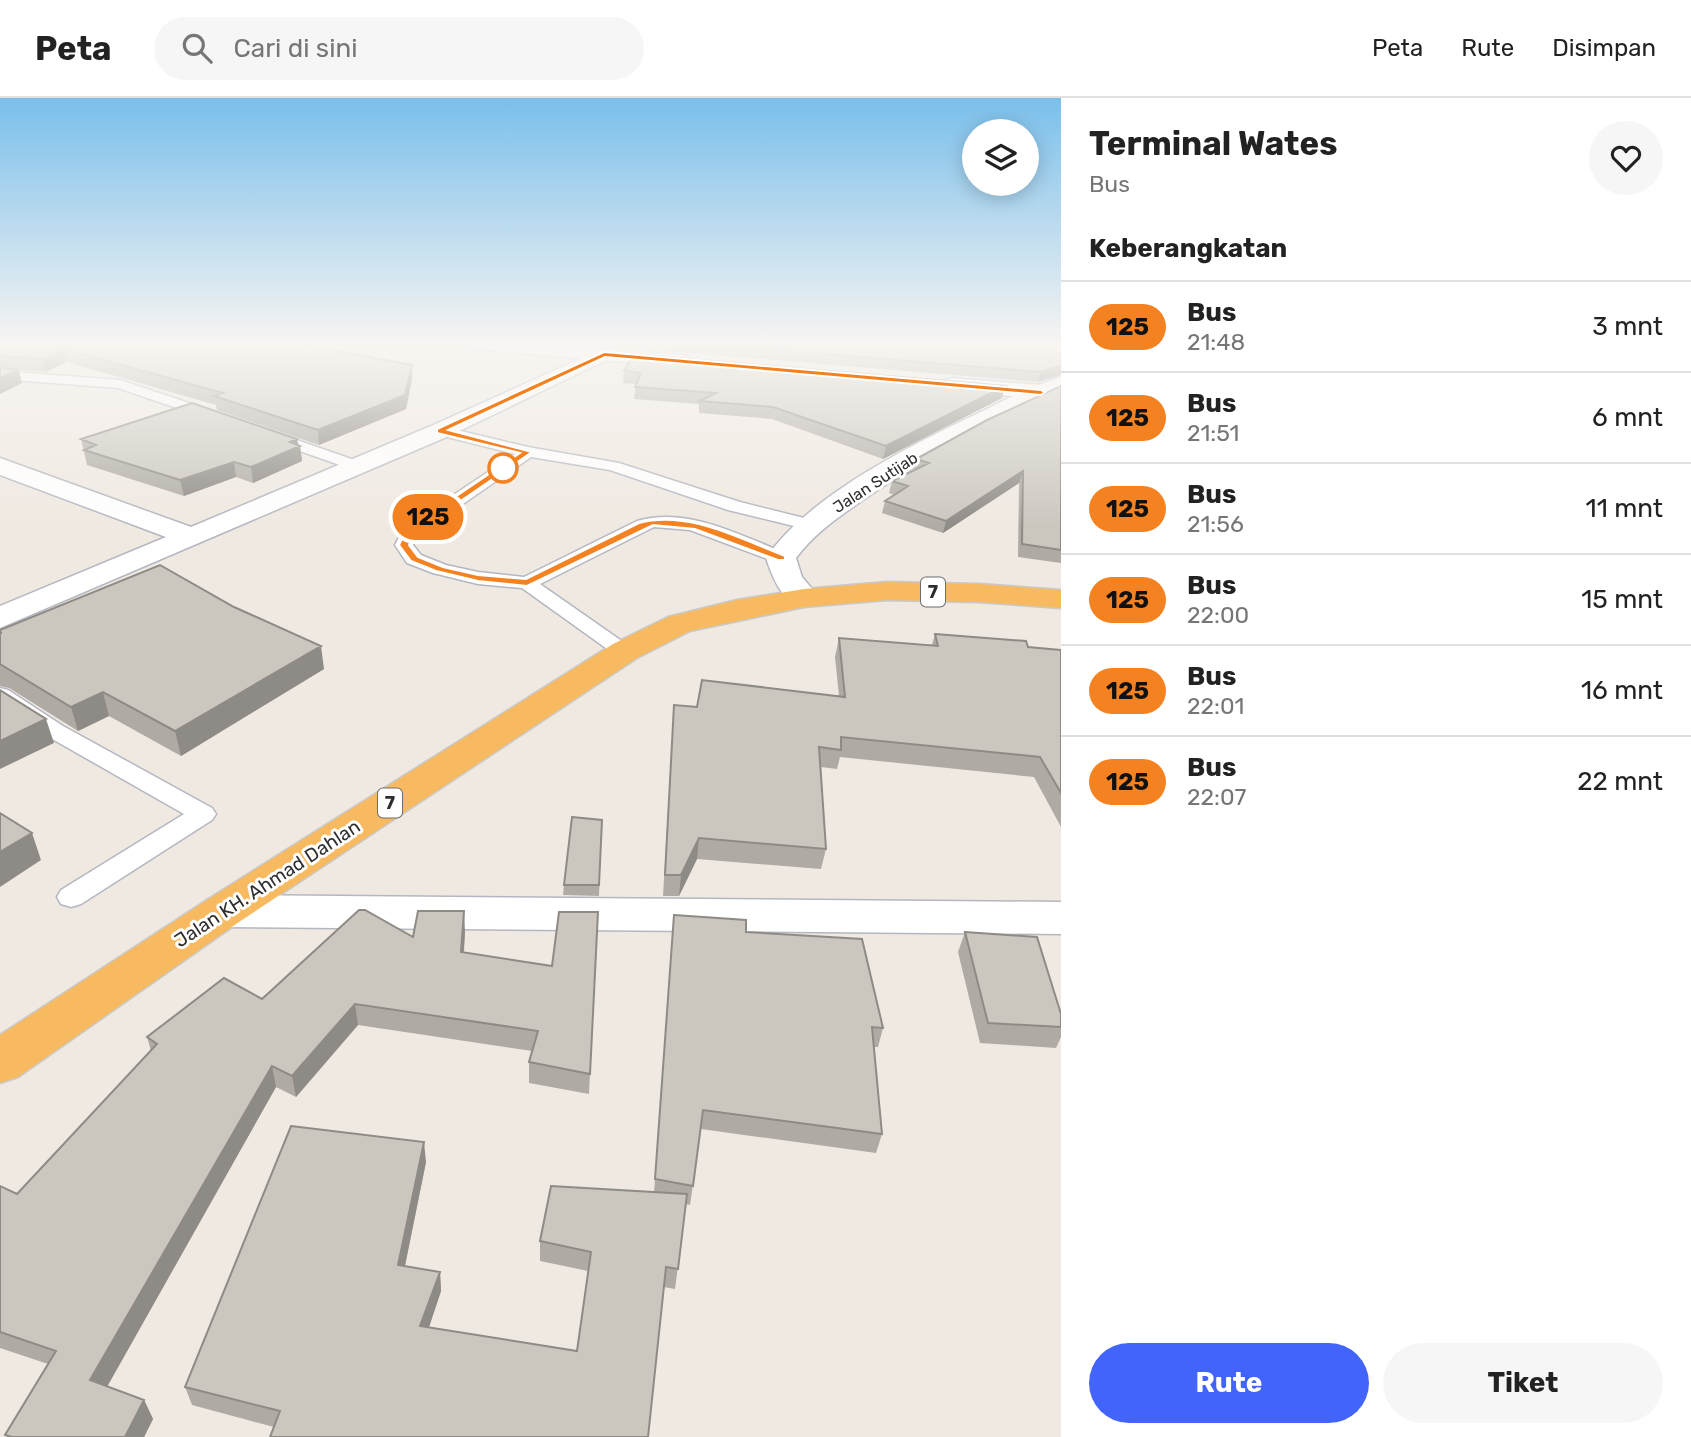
<!DOCTYPE html>
<html lang="id">
<head>
<meta charset="utf-8">
<style>
	:root { --surface:#fff; --page:#f6f6f6; --text:#222; --muted:#767676; --line:#e0e0e0; --accent:#4264fb }
	body { margin:0; font-family:Rubik,sans-serif; background:var(--page); color:var(--text); height:100vh; display:flex; flex-direction:column; font-size:26px; white-space:nowrap }
	* { box-sizing:border-box; margin:0 }
	p { font-size:23px; color:var(--muted) }
	.icon { flex:none; width:38px; height:38px; fill:none; stroke:currentColor; stroke-width:2; stroke-linecap:round; stroke-linejoin:round }
	.map { position:relative; flex:1; overflow:hidden }
	.side { display:flex; flex-direction:column; background:var(--surface); width:630px }
	.side>* { flex:none }
	.badge { padding:0 14px; border-radius:23px; font-size:24px; line-height:46px }
	.tools { position:absolute; left:962px; top:21px; display:grid; gap:14px }
	.tools a { display:grid; place-items:center; width:77px; height:77px; border-radius:50%; background:var(--surface); box-shadow:0 4px 18px #0003; font-size:35px }
	.map>.badge { position:absolute; translate:-50% -50%; box-shadow:0 0 0 4px #fff }
	h2 { padding:0 28px; font-size:26px; line-height:63px }
	.round { display:grid; place-items:center; flex:none; width:74px; height:74px; border-radius:37px; background:var(--page) }
	.overview { display:flex; align-items:center; justify-content:space-between; height:119px; padding:0 28px }
	h1 { font-size:33px; font-weight:700; line-height:52px }
	.primary-button { display:flex; gap:14px; margin-top:auto; padding:14px 28px }
	.primary-button a { flex:1; height:80px; border-radius:42px; background:var(--accent); color:#fff; font-size:28px; font-weight:700; line-height:80px; text-align:center }
	.primary-button a+a { background:var(--page); color:var(--text) }
	ul { padding:0; list-style:none }
	li { display:flex; align-items:center; gap:21px; height:91px; padding:0 28px; border-top:2px solid var(--line) }
	li div { flex:1 }
	li b { display:block; font-size:26px }
	li em { font-style:normal }
	li .badge { min-width:77px; font-weight:700; text-align:center }
	header { display:flex; align-items:center; gap:42px; box-sizing:border-box; height:98px; padding:0 35px; background:var(--surface); border-bottom:2px solid var(--line) }
	header strong { font-size:33px }
	nav { display:flex; gap:38px; margin-inline-start:auto; font-size:24px }
	.search { width:490px; height:63px; background:var(--page); display:flex; align-items:center; gap:18px; box-sizing:border-box; padding:0 24px; border-radius:38px; color:var(--muted); font-size:26px }
	main { display:flex; flex:1; min-height:0 }
	.map>svg:first-child { display:block }
</style>
</head>
<body>
<header>
<strong>Peta</strong>
<div class="search"><svg class="icon" aria-label="search" viewBox="0 0 24 24"><circle cx="10" cy="10" r="6"/><path d="M15 15l6 6"/></svg>Cari di sini</div>
<nav><a>Peta</a><a>Rute</a><a>Disimpan</a></nav>
</header>
<main>
<div class="map">
<svg width="1061" height="1339" viewBox="0 0 1061 1339">
	<rect width="100%" height="100%" fill="#efe9e1"/>
	<g fill="none" stroke-linecap="round" stroke-linejoin="round">
		<g stroke="#b4b7c1" stroke-width="3">
			<path id="service" d="M0,273L120,282L219,315L221,318L214,322L209,321L118,290L0,281Z
				M440,328L528,349L619,365L740,404L816,423L819,427L810,432L728,412L610,372L531,359L418,437L413,447L421,457L446,467L478,474L524,479L637,423C688,408 741,438 788,456L790,460L781,466L690,432L654,429L540,486L636,553L633,558H617L522,490L478,486L433,475L407,465L395,447L404,430L515,356L435,336L432,333Z
				M268,332L363,365L365,368L363,371H351L263,340L260,337Z
				M0,590L8,592L63,628L212,710L216,716L212,722L81,806L71,809L61,806L57,799L61,792L184,716L47,638L0,607Z"/>
		</g>
		<g stroke="#b4b7c1" stroke-width="3">
			<path id="minor" d="M604,250L611,252L614,256L611,260L449,338L0,530V508L166,439L0,377V360L191,429L431,328Z
				M223,797L1061,804V836L223,829L207,824L201,813L207,802Z"/>
		</g>
		<g stroke="#b4b7c1" stroke-width="3">
			<path id="tertiary" d="M452,244H530L683,257L690,259L694,263L690,267L683,269L462,250L455,248Z
				M952,280L1041,287L1049,289L1052,294L1049,299L1041,301L944,292L941,287L944,282Z"/>
		</g>
		<g stroke="#b4b7c1" stroke-width="3">
			<path id="secondary" d="M1061,279V294C991,325 923,360 860,404C837,420 813,437 796,460L802,479L820,500L815,507C786,514 774,484 766,460C810,396 917,344 987,311C1010,299 1036,286 1061,279Z"/>
		</g>
		<g stroke="#c9c9c9" stroke-width="3">
			<path id="trunk" d="M887,484L979,486L1061,492V510L979,504L887,502L804,509L690,533L637,560L239,824L18,979L0,985V937L207,802L613,546L668,519L737,502L804,491Z"/>
		</g>
		<use href="#service" fill="#fff" fill-rule="evenodd"/>
		<use href="#minor" fill="#fff" fill-rule="evenodd"/>
		<use href="#tertiary" fill="#fff" fill-rule="evenodd"/>
		<use href="#secondary" fill="#fff" fill-rule="evenodd"/>
		<use href="#trunk" fill="#f8ba60" fill-rule="evenodd"/>
	</g>
	<path fill="#afaba4" d="M0,244H299L300,246L412,281L406,311L319,347L217,312L216,307L67,264L46,274L19,272L22,285L0,296Z
		M641,244H1061L1038,284L640,251Z
		M624,273L1002,300L883,361L772,321L699,315V306L634,301L636,286L623,285Z
		M1061,288V465L1018,459L1019,385L943,435L882,415L885,403L895,397L889,395L892,383L914,372L916,361Z
		M81,341L298,347L300,348L302,363L253,385L236,379L184,398L87,367Z
		M0,532L324,571L181,658L109,618L78,633L9,590L0,588Z
		M935,536L1028,549L1061,552V729L1034,679L840,659L837,671L821,669L826,751L821,771L697,761L679,798H663L674,607L697,609L839,598L835,559L839,540L932,547Z
		M602,722L599,798L563,797L564,787Z
		M598,814L589,996L529,985V964L532,953L358,927L296,999L276,989L107,1289L144,1302L153,1321L144,1339H7L5,1337L48,1266L0,1250V1088L17,1096L151,953L147,939L262,901L413,839L465,834L464,855L552,868Z
		M674,817L746,834L883,930L878,949H874L882,1036L876,1055L701,1031L690,1107L686,1106L675,1191L664,1189L648,1339L274,1329L192,1307L185,1289L426,1064L405,1168L440,1174L441,1193L429,1229L577,1253L588,1173L540,1163V1143L654,1095Z
		M965,834L1061,916V939L1056,950L980,945L958,854Z"/>
	<path fill="#8e8b86" d="M64,251L67,264L46,274L43,261Z
		M412,267V281L406,311L319,347L318,332Z
		M1061,268V277L1038,284L1041,274Z
		M18,272L22,285L0,296V280Z
		M1005,288L1002,300L883,361L886,348Z
		M297,341L299,349L300,348L302,363L253,385L251,369L290,344Z
		M234,364L236,379L184,398L180,382Z
		M1023,373L1019,385L943,435L946,423Z
		M321,548L324,571L181,658L175,633Z
		M103,594L109,618L78,633L71,609Z
		M46,621L54,645L0,671V643Z
		M32,735L41,762L0,789V754Z
		M699,740L697,761L679,798L681,777Z
		M464,813L465,834L462,875L461,854Z
		M355,906L358,927L296,999L292,978Z
		M272,968L276,989L100,1301L90,1282Z
		M424,1044L426,1064L401,1187L398,1167Z
		M440,1174L441,1193L423,1247L420,1228Z
		M144,1302L153,1321L144,1339H125Z"/>
	<path fill="#cbc7bf" stroke="#8e8b86" stroke-width="2" d="M0,244H296L295,245L412,267L405,297L318,332L214,298L223,295L64,251L43,261L0,258Z
		M678,244H1061V268L1041,274Z
		M633,256L1005,288L886,348L773,309L700,303L716,295L635,289L641,275L624,273Z
		M0,270L18,272L0,280Z
		M1061,288V452L1022,446L1023,373L946,423L885,403L908,388L892,383L929,365L916,361L987,322Z
		M192,305L297,341L290,344L300,348L251,369L234,364L180,382L84,352L96,347L81,341Z
		M160,467L234,509L321,548L175,633L103,594L71,609L0,566V535H1L0,532Z
		M935,536L1026,543L1028,549L1061,552V695L1040,659L841,639V652L819,649L826,751L699,740L681,777H665L674,607L697,609L702,582L845,599L839,540L938,548Z
		M0,592L46,621L0,643Z
		M0,715L32,735L0,754Z
		M572,719L602,722L599,787H564Z
		M359,812H365L413,839L418,813H464L461,854L552,868L559,814H598L590,976L529,964L538,933L355,906L292,978L272,968L90,1282L144,1302L125,1339H12L5,1337L56,1253L0,1234V1088L17,1096L157,946L147,939L224,880L262,901Z
		M674,817L746,822V834L862,841L883,930L872,929L882,1036L703,1012L693,1088L655,1081Z
		M965,834L1037,839L1061,916V929L988,925Z
		M291,1028L424,1044L398,1167L440,1174L420,1228L577,1253L591,1154L540,1143L551,1088L687,1096L678,1171L666,1169L648,1339H270L280,1313L185,1289Z"/>
	<linearGradient id="sky" x2="0" y2="1"><stop stop-color="#7abfeb"/><stop offset="0.57" stop-color="#f8f5f2"/><stop offset="1" stop-color="#f8f5f2" stop-opacity="0"/></linearGradient>
	<rect width="1061" height="431" fill="url(#sky)"/>
	<path fill="#f58220" stroke="#fff" stroke-width="2" d="M604,254L1041,292L1045,294L1041,297L605,259L448,332L532,354L414,435L409,447L418,459L443,469L478,477L526,481L639,425C689,412 740,441 785,458V462H778L695,431L653,427L527,488L478,483L436,473L411,463L399,447L406,432L520,355L437,335V331Z"/>
	<circle fill="#fff" stroke="#f58220" stroke-width="3.5" cx="503" cy="370" r="14"/>
	<g text-anchor="middle" stroke-width="6" stroke-linejoin="round" paint-order="stroke">
		<g font-size="16" fill="#2e2e2e" stroke="#fff">
			<text transform="translate(875 384) rotate(-33)" y="6">Jalan Sutijab</text>
		</g>
		<g fill="#fff" stroke="#6d6d6d" stroke-width="2">
			<rect x="921" y="479.5" width="24" height="29" rx="5"/>
			<rect x="378" y="690.5" width="24" height="29" rx="5"/>
		</g>
		<g font-size="18" font-weight="bold" fill="#2e2e2e">
			<text x="933" y="500">7</text>
			<text x="390" y="711">7</text>
		</g>
		<g font-size="19" fill="#2e2e2e" stroke="#fff">
			<text transform="translate(267 785) rotate(-33)" y="7">Jalan KH. Ahmad Dahlan</text>
		</g>
	</g>
</svg>
<div class="tools">
<a><svg class="icon" aria-label="layers" viewBox="0 0 24 24"><path d="M12 4l9 5-9 5-9-5zM3 14l9 5 9-5"/></svg></a>
</div>
<b class="badge" style="left:428px;top:419px;background:#f58220;color:#111">125</b>
</div>
<section class="side">
<div class="overview"><div><h1>Terminal Wates</h1><p>Bus</p></div><a class="round"><svg class="icon" aria-label="heart" viewBox="0 0 24 24"><path d="M12 20l-8-8c-3-5 5-10 8-4 3-6 11-1 8 4z"/></svg></a></div>
<h2>Keberangkatan</h2>
<ul>
<li><span class="badge" style="background:#f58220;color:#111">125</span><div><b>Bus</b><p>21:48</p></div><em>3 mnt</em></li>
<li><span class="badge" style="background:#f58220;color:#111">125</span><div><b>Bus</b><p>21:51</p></div><em>6 mnt</em></li>
<li><span class="badge" style="background:#f58220;color:#111">125</span><div><b>Bus</b><p>21:56</p></div><em>11 mnt</em></li>
<li><span class="badge" style="background:#f58220;color:#111">125</span><div><b>Bus</b><p>22:00</p></div><em>15 mnt</em></li>
<li><span class="badge" style="background:#f58220;color:#111">125</span><div><b>Bus</b><p>22:01</p></div><em>16 mnt</em></li>
<li><span class="badge" style="background:#f58220;color:#111">125</span><div><b>Bus</b><p>22:07</p></div><em>22 mnt</em></li>
</ul>
<div class="primary-button"><a>Rute</a><a>Tiket</a></div>
</section>
</main>
</body>
</html>
